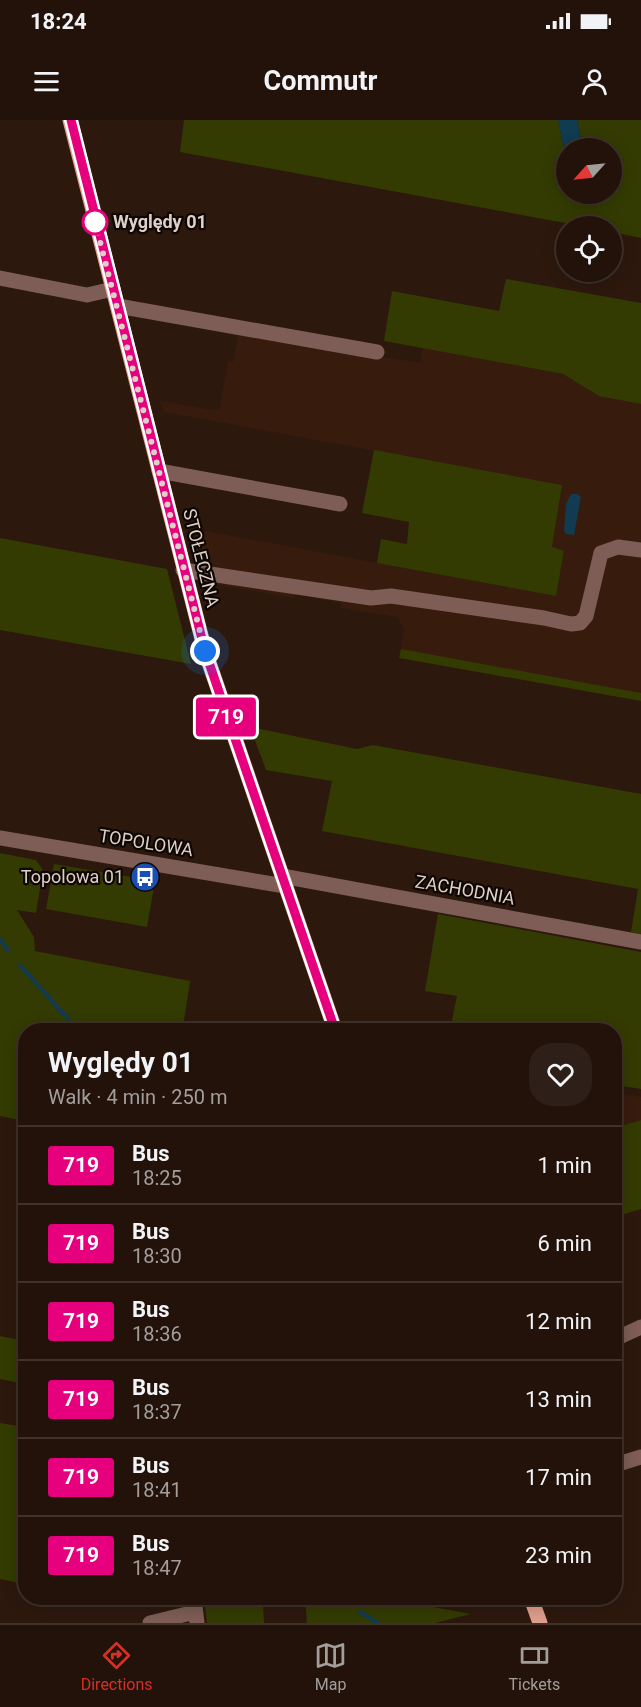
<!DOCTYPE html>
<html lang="en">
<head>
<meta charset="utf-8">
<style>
	:root { --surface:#22120a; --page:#2e2018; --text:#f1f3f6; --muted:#a29e9c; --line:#3f322b; --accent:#d93025 }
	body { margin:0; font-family:Roboto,sans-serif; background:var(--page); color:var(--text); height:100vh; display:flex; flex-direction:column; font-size:22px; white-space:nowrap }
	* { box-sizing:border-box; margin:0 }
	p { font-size:20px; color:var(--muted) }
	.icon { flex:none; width:33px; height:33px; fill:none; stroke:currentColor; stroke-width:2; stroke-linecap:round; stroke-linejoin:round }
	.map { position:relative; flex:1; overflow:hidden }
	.details { position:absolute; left:18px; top:903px; width:604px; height:582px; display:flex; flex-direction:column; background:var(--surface); border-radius:24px; box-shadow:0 3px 15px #0003,0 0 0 2px var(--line) }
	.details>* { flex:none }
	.badge { padding:0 12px; border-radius:4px; font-size:21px; line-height:39px }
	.needle { width:39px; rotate:243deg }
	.fabs { position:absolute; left:556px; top:18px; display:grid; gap:12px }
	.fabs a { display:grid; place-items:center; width:66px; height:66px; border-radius:50%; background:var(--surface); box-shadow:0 3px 15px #0003,0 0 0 2px var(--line); font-size:30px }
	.you { position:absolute; width:30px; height:30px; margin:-15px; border:4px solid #fff; border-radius:50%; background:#1a73e8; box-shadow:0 0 0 9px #1a73e833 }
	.map>.badge { position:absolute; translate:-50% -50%; box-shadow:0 0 0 3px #fff }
	.round { display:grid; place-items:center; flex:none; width:63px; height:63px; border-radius:24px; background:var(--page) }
	.headline { display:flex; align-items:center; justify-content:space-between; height:102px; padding:0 30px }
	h1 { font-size:28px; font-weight:700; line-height:45px }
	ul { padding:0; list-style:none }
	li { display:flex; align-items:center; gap:18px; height:78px; padding:0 30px; border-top:2px solid var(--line) }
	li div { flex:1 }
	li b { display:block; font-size:22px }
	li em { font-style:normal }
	li .badge { min-width:66px; font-weight:700; text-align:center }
	.status { display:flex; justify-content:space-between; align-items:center; height:42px; padding:0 30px; background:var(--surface); direction:ltr }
	.status svg { height:16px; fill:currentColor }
	header { display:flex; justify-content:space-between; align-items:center; height:78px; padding:0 30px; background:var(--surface); font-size:27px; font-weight:700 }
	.tabs { display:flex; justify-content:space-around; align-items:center; height:84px; border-top:2px solid var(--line); background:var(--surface); font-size:16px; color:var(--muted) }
	.tabs a { display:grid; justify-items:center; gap:3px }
	.tabs .current { color:var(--accent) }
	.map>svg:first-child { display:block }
</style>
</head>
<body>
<div class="status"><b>18:24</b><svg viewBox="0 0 49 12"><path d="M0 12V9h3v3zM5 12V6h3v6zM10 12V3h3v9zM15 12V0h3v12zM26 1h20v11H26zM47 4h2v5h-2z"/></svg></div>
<header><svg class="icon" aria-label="menu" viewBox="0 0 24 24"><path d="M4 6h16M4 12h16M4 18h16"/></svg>Commutr<svg class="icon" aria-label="person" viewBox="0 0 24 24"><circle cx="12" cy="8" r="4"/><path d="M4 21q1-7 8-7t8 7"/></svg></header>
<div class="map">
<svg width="641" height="1503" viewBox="0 0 641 1503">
	<rect width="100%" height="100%" fill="#2d180d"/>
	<path fill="#371c0e" d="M239,212L420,243L423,228L563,254L599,276L641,284V573L401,529L404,509L397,497L341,488V483L296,474L294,478L208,463L194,409L556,476L564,431L552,427L562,365L164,292L160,281L219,291L228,241L233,242Z
		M615,973L641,977V1000L615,1008Z"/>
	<path fill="#333b02" d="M184,0H558L567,44V74H612V28H583L577,0H641V118L612,112V106H582L180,32Z
		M506,159L641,183V284L599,276L563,254L384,221L392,171L499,191Z
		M374,330L562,365L552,427L564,431L556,476L377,443L381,419L407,424L409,402L362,393Z
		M0,418L167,449L191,544L0,510Z
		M401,529L641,573V581L399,538Z
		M250,607L357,629L373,625L641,674V814L631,812L638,769L322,711L332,661L266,650Z
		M0,733L36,740L43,750L36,793L17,790L34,817L35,831L190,861L184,901L223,910H26L25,1001L0,996Z
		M54,744L155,761L147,807L46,789Z
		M438,794L641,832V969L616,965L615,967V910H450L457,876L425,871Z
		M641,1000V1089L615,1097V1008Z
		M0,1216L25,1221V1264L0,1259Z
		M0,1303L25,1307V1464L0,1459Z
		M305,1478H385L471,1494L435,1503H307Z
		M263,1483L264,1503H207L205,1487Z"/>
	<path fill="#103b50" d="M558,0H577L583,28H567V44Z
		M571,374H577L581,377L574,415L566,414L564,410L566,384Z"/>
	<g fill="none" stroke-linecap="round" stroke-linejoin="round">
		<path stroke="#103b50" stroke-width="4" d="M0,819L8,830
			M20,845L68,899
			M337,1478L341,1480
			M360,1492L378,1503"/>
		<path stroke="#7d5d55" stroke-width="15" d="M0,158L87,175L113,169
			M118,186L377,232
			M159,351L340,384
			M183,450L371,478L391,476L544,498L571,504L580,503L586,496L601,433L618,427L641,430
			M0,718L285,766
			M282,756L641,822
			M615,1219L641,1207
			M615,1345L641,1337
			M194,1478L197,1503
			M150,1503L195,1492"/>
		<path stroke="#df9d8c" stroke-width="15" d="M70,0L205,531L335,910
			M531,1478L540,1503"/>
	</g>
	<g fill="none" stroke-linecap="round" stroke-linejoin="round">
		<g stroke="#fff" stroke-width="14">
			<path id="line" d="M71,0L205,531L335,910"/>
		</g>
		<use href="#line" stroke="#e6007e" stroke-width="9"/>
		<path stroke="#ded0c8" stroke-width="6" stroke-dasharray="0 10.8" d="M95,102L205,531"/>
	</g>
	<defs>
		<g id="bus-disc" transform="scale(1.5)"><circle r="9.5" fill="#1a4fb4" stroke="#0e0603"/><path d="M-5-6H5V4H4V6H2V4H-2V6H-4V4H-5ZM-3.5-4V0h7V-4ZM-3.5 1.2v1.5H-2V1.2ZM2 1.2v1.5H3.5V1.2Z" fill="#fff"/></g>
	</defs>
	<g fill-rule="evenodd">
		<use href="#bus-disc" x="145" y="757"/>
	</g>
	<circle fill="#fff" stroke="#e6007e" stroke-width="3" cx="95" cy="102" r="12"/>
	<g text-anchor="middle" stroke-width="4.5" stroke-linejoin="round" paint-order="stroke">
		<g font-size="18" font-weight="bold" fill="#ded0c8" stroke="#0e0603" text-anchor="start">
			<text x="113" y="108">Wyględy 01</text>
		</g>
		<g font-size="18" fill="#ded0c8" stroke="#0e0603">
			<text transform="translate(201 438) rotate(76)" y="6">STOŁECZNA</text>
			<text transform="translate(146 723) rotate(9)" y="6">TOPOLOWA</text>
			<text transform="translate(465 770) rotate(10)" y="6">ZACHODNIA</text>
		</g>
		<g font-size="18" fill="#ded0c8" stroke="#0e0603" text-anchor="end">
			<text x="124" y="763">Topolowa 01</text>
		</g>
	</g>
</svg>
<div class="fabs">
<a><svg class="needle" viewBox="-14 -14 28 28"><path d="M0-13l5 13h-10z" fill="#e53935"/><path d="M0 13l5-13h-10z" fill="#a29e9c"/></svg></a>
<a><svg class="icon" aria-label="locate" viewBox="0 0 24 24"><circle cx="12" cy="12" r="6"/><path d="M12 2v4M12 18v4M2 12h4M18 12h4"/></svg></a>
</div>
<div class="you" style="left:205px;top:531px"></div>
<b class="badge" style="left:226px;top:597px;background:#e6007e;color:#fff">719</b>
<section class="details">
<div class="headline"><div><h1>Wyględy 01</h1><p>Walk · 4 min · 250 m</p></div><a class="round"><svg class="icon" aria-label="heart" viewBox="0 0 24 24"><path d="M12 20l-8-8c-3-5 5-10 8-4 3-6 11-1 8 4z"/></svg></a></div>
<ul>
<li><span class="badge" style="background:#e6007e;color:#fff">719</span><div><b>Bus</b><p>18:25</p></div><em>1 min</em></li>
<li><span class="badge" style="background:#e6007e;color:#fff">719</span><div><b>Bus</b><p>18:30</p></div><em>6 min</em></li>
<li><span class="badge" style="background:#e6007e;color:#fff">719</span><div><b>Bus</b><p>18:36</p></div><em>12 min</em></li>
<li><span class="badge" style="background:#e6007e;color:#fff">719</span><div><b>Bus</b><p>18:37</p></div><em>13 min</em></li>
<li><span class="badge" style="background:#e6007e;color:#fff">719</span><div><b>Bus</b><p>18:41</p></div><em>17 min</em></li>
<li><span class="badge" style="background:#e6007e;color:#fff">719</span><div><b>Bus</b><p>18:47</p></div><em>23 min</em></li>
</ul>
</section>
</div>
<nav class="tabs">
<a class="current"><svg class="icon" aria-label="directions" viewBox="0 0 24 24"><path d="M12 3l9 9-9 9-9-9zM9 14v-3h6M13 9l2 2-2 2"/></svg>Directions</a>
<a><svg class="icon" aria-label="map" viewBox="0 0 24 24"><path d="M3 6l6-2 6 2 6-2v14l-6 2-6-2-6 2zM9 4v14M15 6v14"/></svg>Map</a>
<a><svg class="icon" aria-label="tickets" viewBox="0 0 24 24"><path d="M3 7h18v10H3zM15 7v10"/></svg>Tickets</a>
</nav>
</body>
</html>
